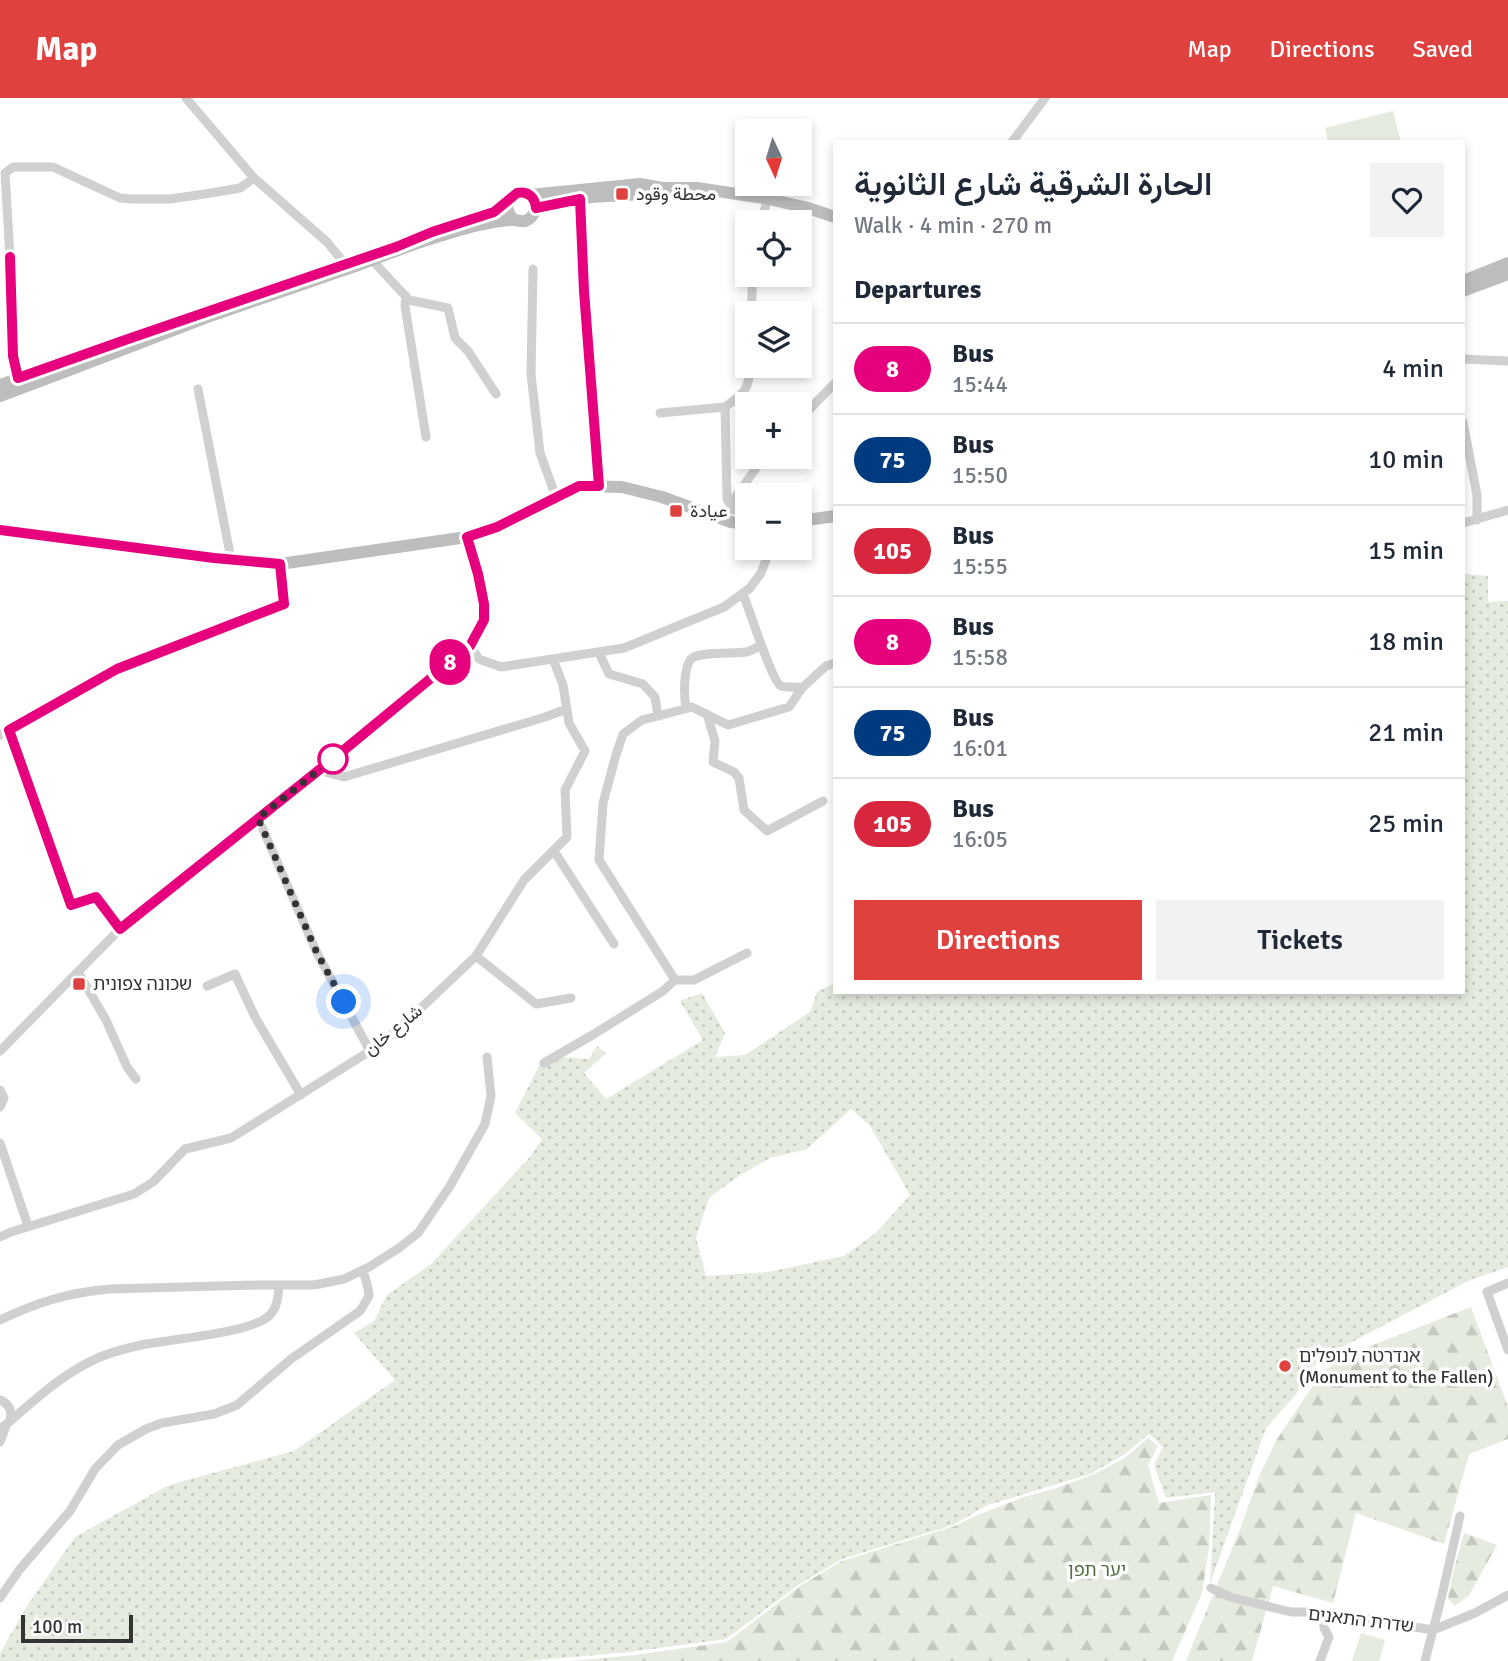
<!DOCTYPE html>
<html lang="en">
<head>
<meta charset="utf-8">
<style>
	:root { --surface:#fff; --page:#f2f2f3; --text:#1f2937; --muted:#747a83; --line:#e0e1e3; --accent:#df413f }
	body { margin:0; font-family:Signika,Vazirmatn,"Noto Sans Hebrew",sans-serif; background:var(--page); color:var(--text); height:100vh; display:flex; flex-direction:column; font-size:26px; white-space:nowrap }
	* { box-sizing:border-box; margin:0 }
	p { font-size:23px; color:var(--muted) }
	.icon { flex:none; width:38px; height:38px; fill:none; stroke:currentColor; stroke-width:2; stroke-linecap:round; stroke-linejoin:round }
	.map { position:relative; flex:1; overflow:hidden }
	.side { position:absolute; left:833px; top:42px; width:632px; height:854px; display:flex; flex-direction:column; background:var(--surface); border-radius:0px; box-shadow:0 4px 10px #0003 }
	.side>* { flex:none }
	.badge { padding:0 14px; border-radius:23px; font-size:24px; line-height:46px }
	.needle { width:46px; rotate:176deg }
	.buttons { position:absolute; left:735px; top:21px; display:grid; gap:14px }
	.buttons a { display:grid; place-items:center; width:77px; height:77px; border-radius:0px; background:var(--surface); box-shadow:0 4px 10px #0003; font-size:35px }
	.scale { position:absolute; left:21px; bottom:18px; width:112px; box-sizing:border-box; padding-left:7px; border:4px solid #333; border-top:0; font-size:19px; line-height:24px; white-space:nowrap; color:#333; -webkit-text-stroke:5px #fff; paint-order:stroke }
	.you { position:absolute; width:35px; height:35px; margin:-18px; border:5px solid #fff; border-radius:50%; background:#1a73e8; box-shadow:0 0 0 10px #1a73e833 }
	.map>.badge { position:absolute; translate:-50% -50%; box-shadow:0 0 0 4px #fff }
	h2 { padding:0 21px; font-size:26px; line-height:63px }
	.round { display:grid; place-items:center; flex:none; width:74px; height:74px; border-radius:0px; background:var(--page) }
	.head { display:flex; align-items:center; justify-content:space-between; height:119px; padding:0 21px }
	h1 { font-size:33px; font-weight:600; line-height:52px }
	.primary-button { display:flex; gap:14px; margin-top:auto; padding:14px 21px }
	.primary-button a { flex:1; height:80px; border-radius:0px; background:var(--accent); color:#fff; font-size:28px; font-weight:600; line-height:80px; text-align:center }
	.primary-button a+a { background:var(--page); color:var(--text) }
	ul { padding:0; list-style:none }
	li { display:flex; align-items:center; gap:21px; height:91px; padding:0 21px; border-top:2px solid var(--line) }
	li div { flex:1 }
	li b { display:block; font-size:26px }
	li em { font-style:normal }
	li .badge { min-width:77px; font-weight:700; text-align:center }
	header { display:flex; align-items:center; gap:42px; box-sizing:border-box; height:98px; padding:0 35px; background:var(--accent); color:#fff }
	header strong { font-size:33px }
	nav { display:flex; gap:38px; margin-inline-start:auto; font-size:24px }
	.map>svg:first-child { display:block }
</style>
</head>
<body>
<header>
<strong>Map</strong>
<nav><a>Map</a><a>Directions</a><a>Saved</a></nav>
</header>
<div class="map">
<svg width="1508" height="1563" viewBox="0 0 1508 1563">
	<defs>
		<pattern id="grass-dots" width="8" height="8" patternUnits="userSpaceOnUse" patternTransform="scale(1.75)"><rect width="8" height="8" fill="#e5ebdf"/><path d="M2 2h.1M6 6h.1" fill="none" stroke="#c5cac0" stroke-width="1.8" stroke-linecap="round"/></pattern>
		<pattern id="forest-firs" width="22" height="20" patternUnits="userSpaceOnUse" patternTransform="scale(1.75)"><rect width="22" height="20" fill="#e5ebdf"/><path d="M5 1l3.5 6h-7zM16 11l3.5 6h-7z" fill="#c5cac0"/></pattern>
	</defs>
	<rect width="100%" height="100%" fill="#fff"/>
	<path fill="url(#grass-dots)" fill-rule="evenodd" d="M1463,473L1465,476L1488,478V504L1508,503V1169L1470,1182L1327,1257L1306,1274L1297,1295L1266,1330L1210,1486L1215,1394L1166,1400L1154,1367L1163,1349L1149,1336L1125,1356L1090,1376L988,1407L953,1427L842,1461L801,1485L726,1541L630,1554L526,1563H0V1555L27,1508L75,1439L169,1387L294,1353L395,1282L354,1235L374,1223L387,1197L431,1166L530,1059L542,1041L515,1015L541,964L560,959L589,961L597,948L606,955L584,975L606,1001L703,942L680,903L702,895L725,935L715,959L745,957L810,914L817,894L835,885V894H1463ZM851,1011L870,1028L910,1097L877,1134L844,1158L768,1174L706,1178L696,1140L709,1100L737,1079L770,1060L807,1051Z"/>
	<path fill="url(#forest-firs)" d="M1471,1209L1508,1309V1341L1469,1356L1444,1446L1356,1415L1333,1505L1273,1488L1252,1563H1186L1240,1431L1260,1376L1277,1341L1323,1273L1360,1252Z
		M1148,1340L1158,1348L1148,1367L1159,1405L1211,1397L1209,1450L1202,1495L1172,1563H571L635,1557L727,1544L800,1488L842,1463L955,1428L975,1418L1024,1399L1054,1391L1097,1375L1126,1359Z
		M1464,1435L1497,1447L1469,1497L1455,1508L1448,1501L1453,1475Z"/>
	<path fill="#e5ebdf" d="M1393,13L1401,44H1328L1325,30Z
		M1361,1535L1385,1542L1379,1563H1352Z"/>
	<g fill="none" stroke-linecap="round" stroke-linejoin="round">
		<path stroke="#d0d0d0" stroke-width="9" d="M186,0L254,80L327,144L345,166
			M1012,44L1045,0
			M580,101L584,193L599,388
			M762,124L767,101
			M372,162L409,202L448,210L455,240L468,253L496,296
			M533,171L531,276L540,355L556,399
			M406,198L405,208L426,339
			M751,215L753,177
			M1463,261L1508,263
			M18,280L13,258L10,159L5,75L13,69H53L120,100L133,101H171L211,95L240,90L254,80
			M198,291L231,461
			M660,315L725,309
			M800,321L835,285
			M1463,324L1477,397V422
			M733,411L736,398L764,359
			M733,412L727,401L725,309C744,295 749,293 750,268
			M1463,425L1508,412
			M743,496C749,510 772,584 781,588C784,590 796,588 802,590
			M470,548L479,561L501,569L624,550L724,509L750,490L761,475L767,459L769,450
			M599,555L609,576L643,586L655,599L658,618L692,609L728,627L789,609L802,590L826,568L835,565
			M686,610C684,599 683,570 691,561C699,553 734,556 746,554C752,553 756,550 761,547
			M707,616L715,643L713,664L734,674L739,680L744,712L767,733L823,703
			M658,618L642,622L623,636L616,657L603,705L599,762L675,882H694L747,855
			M9,632L71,807L96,799L120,831
			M0,637L117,571L284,506L280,466
			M318,672L344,679L542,620L567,611
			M258,720L317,855L370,953
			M554,753L614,846
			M476,858L536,906L571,900
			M78,874L106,922L127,969L136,981
			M207,888L235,876L255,919L301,997
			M0,953L120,831L344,652L470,548L484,522V506L478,476L467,439
			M544,965L594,936L663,893L675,882
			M0,992L4,1000L0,1009
			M0,1045L28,1128
			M0,1139L11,1134L134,1096L153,1084L185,1051L231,1040L370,953L401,929L476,858L524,782L567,739L565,692L585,653L569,625L563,587L553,561
			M1508,1185L1487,1194L1508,1252
			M0,1222C38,1204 67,1195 109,1191L258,1187H314L344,1181L369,1169L399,1150L418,1135L450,1088L485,1026L491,998L487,959
			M0,1302C10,1306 13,1314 9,1324L0,1331
			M9,1324C38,1299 65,1274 100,1259C115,1253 131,1249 146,1246C174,1241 252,1235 270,1217C278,1209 278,1197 279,1187
			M0,1344L6,1328
			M1211,1490L1230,1499L1291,1514H1323L1433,1532L1475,1515L1508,1497
			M0,1500L20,1471L70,1413L95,1371L118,1347L146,1331L162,1325L214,1316L237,1307L291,1261L360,1213L369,1198L368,1190L363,1172
			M1320,1563L1329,1539L1324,1530L1323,1514
			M1425,1563L1442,1497L1460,1418"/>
		<path stroke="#bdbdbd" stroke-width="12" d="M530,97L640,86L662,90H697L764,100L808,110L835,119
			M536,110L590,99L642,96L658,91
			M470,122L493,114L507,104
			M1463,183L1508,165
			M1463,193L1508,176
			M0,287L156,231
			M0,298C71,272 142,244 213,217C261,200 310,184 358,167C386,157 414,145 443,137C465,130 487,124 510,122C515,121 520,124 525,123C536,119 539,105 531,97C516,85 498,106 513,121
			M800,423L835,418
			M0,432L214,460L280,466L467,439L497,429L579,388L622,389L662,399L731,424L747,426"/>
	</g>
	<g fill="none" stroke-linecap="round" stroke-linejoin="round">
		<g stroke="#fff" stroke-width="16">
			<path id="line" d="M0,432L214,460L280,466L284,506L117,571L9,632L71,807L96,799L120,831L344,652L470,548L484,522V506L478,476L467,439L497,429L579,388H599L584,193L580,101L536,110C535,99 528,93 517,95L494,114L432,134L396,149L128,241L18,280L13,258L10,159"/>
		</g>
		<use href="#line" stroke="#e6007e" stroke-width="10"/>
		<path stroke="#333" stroke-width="7" stroke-dasharray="0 12.6" d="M333,661L258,720L317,855L344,904"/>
	</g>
	<g fill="#df413f" stroke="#fff" stroke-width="2.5">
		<rect x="615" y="89" width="14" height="14" rx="3.5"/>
		<rect x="669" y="406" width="14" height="14" rx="3.5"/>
		<rect x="72" y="879" width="14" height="14" rx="3.5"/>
		<circle cx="1285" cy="1268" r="7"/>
	</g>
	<circle fill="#fff" stroke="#e6007e" stroke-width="3.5" cx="333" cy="661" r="14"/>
	<g text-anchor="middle" stroke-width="7" stroke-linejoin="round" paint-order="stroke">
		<g font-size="18" fill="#333" stroke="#fff" text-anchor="start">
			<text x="636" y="102">محطة وقود</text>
			<text x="690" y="419">عيادة</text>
			<text x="93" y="892">שכונה צפונית</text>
			<text x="1299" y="1264">אנדרטה לנופלים<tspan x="1299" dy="21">(Monument to the Fallen)</tspan></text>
		</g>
		<g font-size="18" fill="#333" stroke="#fff">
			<text transform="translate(393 932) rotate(-39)" y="6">شارع خان</text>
			<text transform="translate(1361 1522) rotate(7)" y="6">שדרת התאנים</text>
		</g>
		<g font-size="18" fill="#526e41" stroke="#fff">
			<text x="1097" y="1478">יער תפן</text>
		</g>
	</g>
</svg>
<div class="buttons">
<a><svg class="needle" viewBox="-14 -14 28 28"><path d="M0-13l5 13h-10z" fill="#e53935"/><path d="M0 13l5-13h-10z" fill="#747a83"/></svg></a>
<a><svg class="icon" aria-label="locate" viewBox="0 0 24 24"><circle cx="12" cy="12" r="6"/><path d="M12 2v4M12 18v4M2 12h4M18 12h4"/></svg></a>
<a><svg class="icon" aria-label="layers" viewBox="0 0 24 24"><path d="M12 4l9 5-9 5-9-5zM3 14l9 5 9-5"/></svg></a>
<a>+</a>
<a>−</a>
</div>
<div class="scale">100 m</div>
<div class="you" style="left:344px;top:904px"></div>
<b class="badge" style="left:450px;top:564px;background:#e6007e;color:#fff">8</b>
<section class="side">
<div class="head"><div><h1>الحارة الشرقية شارع الثانوية</h1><p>Walk · 4 min · 270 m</p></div><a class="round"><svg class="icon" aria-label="heart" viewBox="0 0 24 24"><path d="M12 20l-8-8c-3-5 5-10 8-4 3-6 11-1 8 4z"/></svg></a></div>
<h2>Departures</h2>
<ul>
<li><span class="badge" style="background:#e6007e;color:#fff">8</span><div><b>Bus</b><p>15:44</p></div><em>4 min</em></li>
<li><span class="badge" style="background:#003b80;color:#fff">75</span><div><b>Bus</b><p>15:50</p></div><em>10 min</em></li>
<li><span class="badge" style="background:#d7263d;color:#fff">105</span><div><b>Bus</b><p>15:55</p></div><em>15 min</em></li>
<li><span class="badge" style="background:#e6007e;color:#fff">8</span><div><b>Bus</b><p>15:58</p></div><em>18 min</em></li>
<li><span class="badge" style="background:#003b80;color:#fff">75</span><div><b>Bus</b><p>16:01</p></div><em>21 min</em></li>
<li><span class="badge" style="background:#d7263d;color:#fff">105</span><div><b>Bus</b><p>16:05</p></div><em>25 min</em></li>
</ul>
<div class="primary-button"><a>Directions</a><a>Tickets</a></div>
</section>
</div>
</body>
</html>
